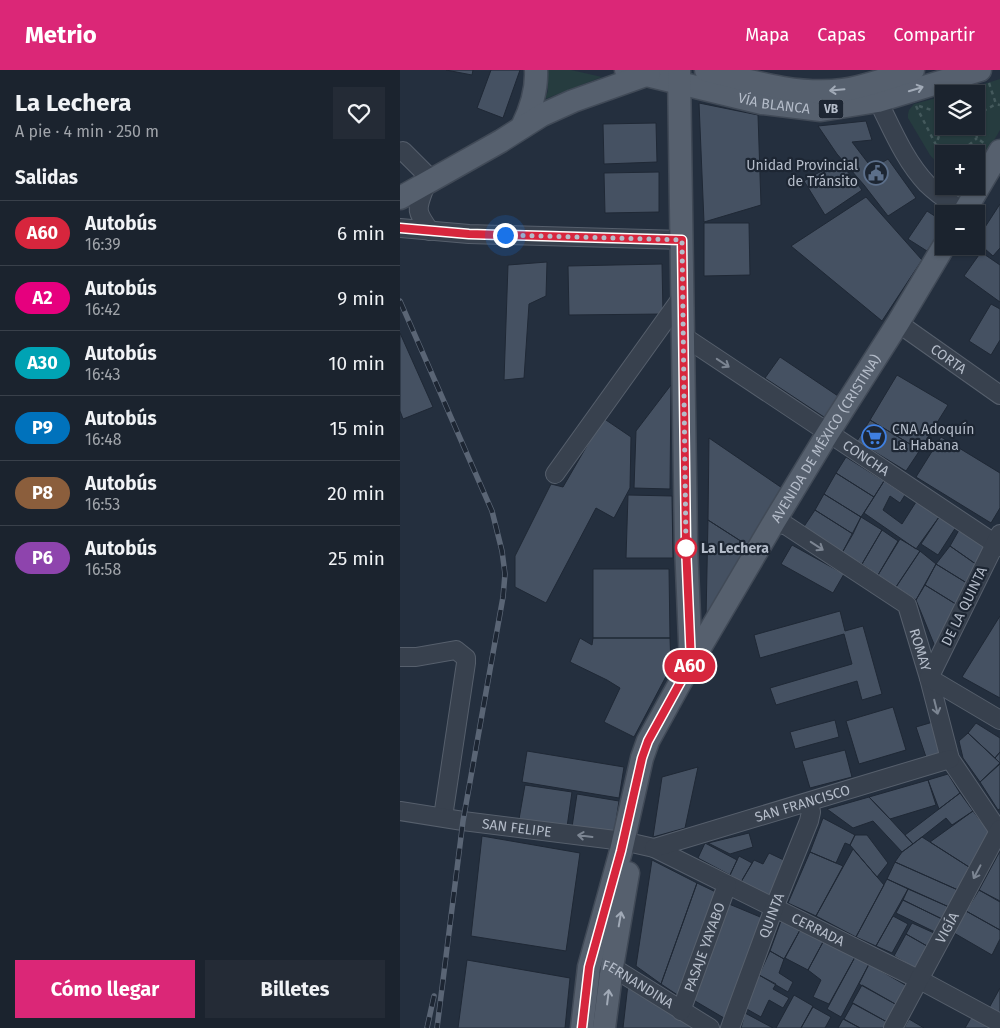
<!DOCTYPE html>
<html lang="es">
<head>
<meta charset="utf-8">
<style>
	:root { --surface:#1b232e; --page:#242b36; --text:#f1f3f6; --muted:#a0a4aa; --line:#39404a; --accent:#db2777 }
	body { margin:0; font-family:"Fira Sans",sans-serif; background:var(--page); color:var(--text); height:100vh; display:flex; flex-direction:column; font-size:19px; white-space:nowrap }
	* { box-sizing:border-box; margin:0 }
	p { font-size:16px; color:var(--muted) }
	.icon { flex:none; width:28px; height:28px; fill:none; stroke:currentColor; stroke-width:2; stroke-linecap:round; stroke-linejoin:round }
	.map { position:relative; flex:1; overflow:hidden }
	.drawer { display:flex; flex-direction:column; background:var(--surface); width:400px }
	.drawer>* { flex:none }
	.badge { padding:0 10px; border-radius:16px; font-size:18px; line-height:32px }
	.fabs { position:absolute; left:535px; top:15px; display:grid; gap:10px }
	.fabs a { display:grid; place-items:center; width:50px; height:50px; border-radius:0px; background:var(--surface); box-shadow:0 1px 4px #0004,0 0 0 1px var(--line); font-size:25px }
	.you { position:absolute; width:25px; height:25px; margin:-12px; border:4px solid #fff; border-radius:50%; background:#1a73e8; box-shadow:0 0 0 8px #1a73e833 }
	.map>.badge { position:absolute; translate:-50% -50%; box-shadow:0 0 0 2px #fff }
	h2 { padding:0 15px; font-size:19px; line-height:45px }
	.round { display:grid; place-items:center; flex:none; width:52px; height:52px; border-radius:0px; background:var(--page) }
	.overview { display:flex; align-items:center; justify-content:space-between; height:85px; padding:0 15px }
	h1 { font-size:24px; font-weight:700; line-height:38px }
	.cta { display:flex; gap:10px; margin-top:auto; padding:10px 15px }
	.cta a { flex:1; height:58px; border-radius:0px; background:var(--accent); color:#fff; font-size:20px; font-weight:700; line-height:58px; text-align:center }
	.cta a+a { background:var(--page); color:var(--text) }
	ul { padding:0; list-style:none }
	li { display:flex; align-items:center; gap:15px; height:65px; padding:0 15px; border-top:1px solid var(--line) }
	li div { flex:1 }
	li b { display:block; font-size:19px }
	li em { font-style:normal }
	li .badge { min-width:55px; font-weight:700; text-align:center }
	header { display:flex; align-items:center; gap:30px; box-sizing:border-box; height:70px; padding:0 25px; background:var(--accent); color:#fff }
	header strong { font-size:24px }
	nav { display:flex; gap:28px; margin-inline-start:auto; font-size:18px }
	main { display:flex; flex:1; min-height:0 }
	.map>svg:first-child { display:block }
</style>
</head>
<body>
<header>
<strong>Metrio</strong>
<nav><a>Mapa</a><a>Capas</a><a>Compartir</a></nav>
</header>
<main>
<section class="drawer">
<div class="overview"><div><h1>La Lechera</h1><p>A pie · 4 min · 250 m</p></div><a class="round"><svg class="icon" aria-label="heart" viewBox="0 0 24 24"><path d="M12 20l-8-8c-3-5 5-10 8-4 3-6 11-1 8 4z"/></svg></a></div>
<h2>Salidas</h2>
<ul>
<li><span class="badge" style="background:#d7263d;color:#fff">A60</span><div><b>Autobús</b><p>16:39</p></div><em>6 min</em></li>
<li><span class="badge" style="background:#e6007e;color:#fff">A2</span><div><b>Autobús</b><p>16:42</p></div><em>9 min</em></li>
<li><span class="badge" style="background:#00a3b4;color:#fff">A30</span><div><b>Autobús</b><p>16:43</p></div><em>10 min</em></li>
<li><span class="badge" style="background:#0072bc;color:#fff">P9</span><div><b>Autobús</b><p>16:48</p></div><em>15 min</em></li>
<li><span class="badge" style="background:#8b5e3c;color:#fff">P8</span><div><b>Autobús</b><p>16:53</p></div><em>20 min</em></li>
<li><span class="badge" style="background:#8e44ad;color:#fff">P6</span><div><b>Autobús</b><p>16:58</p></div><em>25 min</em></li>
</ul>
<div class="cta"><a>Cómo llegar</a><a>Billetes</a></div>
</section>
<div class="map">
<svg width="600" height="958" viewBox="0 0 600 958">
	<rect width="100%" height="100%" fill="#242f3e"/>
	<path fill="#263c3f" d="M148,0H171L202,7L145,29L148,21Z
		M600,9V60L576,101V84H544V101L530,85L508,48V44L509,40L514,34L544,26V56H576V24H551Z"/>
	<path fill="#455162" stroke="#1f2835" d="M46,0H73L72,5Z
		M91,0H120L103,48L77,38Z
		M299,33L358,45L361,135L304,152Z
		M466,51L472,70L452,72L468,93L478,95L488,89L516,128L488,146L464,115L437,84L418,56Z
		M256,53L257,92L204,94L203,54Z
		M439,91L462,120L425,145L404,111Z
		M259,102V142L205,143L204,103Z
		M466,127L522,190L482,251L391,176Z
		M600,134V178L593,186L576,171Z
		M527,141L544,152V156L527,181L508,169Z
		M304,153H349L350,205L304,206Z
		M581,182L600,195V232L564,206Z
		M147,192L146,226L129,234L124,308L104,310L108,195Z
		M262,194L263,244L169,245L168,196Z
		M591,234L600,239V270L591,285L569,271Z
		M0,263L33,337L3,349L0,341Z
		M380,287L441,328L427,349L365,308Z
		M497,305L548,335L520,380L470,350Z
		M271,315L270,419L234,418L236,361Z
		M203,348L231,367L230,418L214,448L196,438L146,533L115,517V486L151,414L163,417Z
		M470,350L520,380L506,401L457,371Z
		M541,367L600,403V438L591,453L516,407Z
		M309,368L385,420L350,477L308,450Z
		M446,387L484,411L474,427L436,403Z
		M436,403L474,427L461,447L424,424Z
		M484,411L505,425L500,433L490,426L483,440L502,454L516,432L539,447L516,479L464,443Z
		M424,424L461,447L453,464L415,440Z
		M228,425L272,426L273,488H226Z
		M415,440L453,464L442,483L403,458Z
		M461,447L482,460L462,494L442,483Z
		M539,447L556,457L538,485L521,474Z
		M308,450L350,477L306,548Z
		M482,460L498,471L478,505L462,494Z
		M559,460L589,479L580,497L550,476Z
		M500,469L520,481L496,517L478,505Z
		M392,475L444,504L433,523L381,494Z
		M550,476L580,497L570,515L536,494Z
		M520,481L536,494L516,530L496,517Z
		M536,494L570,515L559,536L525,515Z
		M193,499H269L270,568H193Z
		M525,515L559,536L536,579L516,530Z
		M440,541L445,561L463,556L482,624L462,630L457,611L376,635L370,618L452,594L444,564L360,588L354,565Z
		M600,546V628L562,607Z
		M180,568L192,575L193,568H270L271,597L234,667L204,652L220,618L207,610L170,592Z
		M493,637L506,680L459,694L446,651Z
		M435,650L439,667L395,679L390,662Z
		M533,652L543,685L527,690L516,657Z
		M576,653L600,668V682L595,688L568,663Z
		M568,663L600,693L580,712L563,688L559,671Z
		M445,680L452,707L410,718L402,691Z
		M127,681L224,697L219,728L122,712Z
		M600,682V693L595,688Z
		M600,694V739L598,740L580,712Z
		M298,697L285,758L253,767L262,707Z
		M548,704L560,723L539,739L528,710Z
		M528,710L536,735L490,749L469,727Z
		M125,715L172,722L167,757L119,749Z
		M560,723L573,741L552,755L546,748L513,774L505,765Z
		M177,724L219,731L214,764L172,757Z
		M469,727L490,749L513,774L502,782L473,751L453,758L427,739Z
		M573,741L590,763L569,797L530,772Z
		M423,748L455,765L450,775L445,773L436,793L410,782Z
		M349,763L353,777L330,784L308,773Z
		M455,765H467L488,793L477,807L450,775Z
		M82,766L180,783L166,881L71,866Z
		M522,767L569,797L558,820L495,792L502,782Z
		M305,773L337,790L330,805L298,788Z
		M453,779L484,815L456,867L416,846Z
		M600,781V832L579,820Z
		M410,782L443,796L416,846L388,833Z
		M369,783L388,792L373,827L341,812L354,790L363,794Z
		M339,786L352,793L341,812L330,805Z
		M252,790L297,813L261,914L236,896Z
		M495,792L558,820L549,837L487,809Z
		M487,809L508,819L476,876L456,867Z
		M297,813L320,824L279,926L261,914Z
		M508,819L549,837L542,849L503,830Z
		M579,820L600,831V860L566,841Z
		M503,830L542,849L535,862L496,843Z
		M329,834L365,849L324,948L290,928Z
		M566,841L600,860V869L592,885L554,863Z
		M493,846L508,854L492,883L476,876Z
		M381,851L400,860L384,889L370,881Z
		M512,853L534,863L527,876L506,864Z
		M400,860L423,872L408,900L385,888Z
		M506,864L527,876L515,898L494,886Z
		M423,872L455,887L429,934L413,927L421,910L408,900Z
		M370,881L384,889L379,903L393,912L388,922L359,905Z
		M455,887L469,894L441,947L427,939Z
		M67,890L170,908L165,958H58Z
		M469,894L507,916L497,935L459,914Z
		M359,905L376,914L373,919L389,928L383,938L369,930L361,947L345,938Z
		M228,914L296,958H223Z
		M462,915L497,935L487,952L452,933Z
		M600,918V943L589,938Z
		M394,925L413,936L401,958H376Z
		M453,933L487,952L484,958H460L444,949Z
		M413,937L431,947L425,958H401Z
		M345,943L373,958H341Z
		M572,946L592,958H565Z
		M443,949L460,958H438Z
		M509,949L524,958H504Z"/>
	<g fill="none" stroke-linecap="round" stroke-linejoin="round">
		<g stroke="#565f6c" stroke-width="20">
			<g id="minor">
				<path d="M478,31C492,59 505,91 527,114C538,125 551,133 564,142"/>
				<path d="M3,81L32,110"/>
				<path d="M26,114C17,139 14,139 30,161"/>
				<path d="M0,158L69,164L282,170"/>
				<path id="s1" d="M498,253L600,325"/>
				<path id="s2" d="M283,266L600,477"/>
				<path d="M155,404L282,227"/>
				<path id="s3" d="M374,452L387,456L507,535L529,608L550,689L600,763"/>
				<path d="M600,464L529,608L600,650"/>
				<path d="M0,587H16L56,580L66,588V593L43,747"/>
				<path id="s4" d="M0,741L63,751L223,771L254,778L520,910L600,953"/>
				<path id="s5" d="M254,778L550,689"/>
				<path id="s6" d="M201,894L212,897L310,958"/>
				<path id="s7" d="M281,941L327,815"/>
				<path id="s8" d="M330,958L374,838L409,751L411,742L409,733"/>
				<path id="s9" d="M493,958L600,759"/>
			</g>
		</g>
		<g stroke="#414a57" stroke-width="25">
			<g id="major">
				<path id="s10" d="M226,0L362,33L421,40L478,31L580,0"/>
				<path d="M279,0L286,475L291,594"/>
				<path d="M306,0C350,11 397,26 443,20C466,17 491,7 513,0"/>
				<path d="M122,57C131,39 137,21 136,0"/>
				<path d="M0,128L101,71L142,45L173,31L249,4"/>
				<path d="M563,144L600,81"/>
				<path id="s11" d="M182,958L189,897L221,781L242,688L248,671L291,593L374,452L428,363L498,253L544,176"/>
				<path d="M204,958L212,897L228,803"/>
			</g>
		</g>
		<path stroke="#44595c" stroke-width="2.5" stroke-dasharray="4 4" stroke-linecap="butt" d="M589,13L596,34L600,35
			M516,36L536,75L544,85
			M519,36L544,44
			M576,45L596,34
			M544,51L536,75L569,76L568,84
			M575,56L577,68L585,74
			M569,75L577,68"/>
		<use href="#minor" stroke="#38414e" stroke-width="18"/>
		<use href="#major" stroke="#56606e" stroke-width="22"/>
		<g stroke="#5a6575" stroke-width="5.5">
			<path id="rail" d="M0,231L92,441L102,481L105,504L103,527L63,751L37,958
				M27,958L34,926"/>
		</g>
		<use href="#rail" stroke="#1d2633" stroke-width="4" stroke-dasharray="11" stroke-linecap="butt"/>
	</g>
	<defs><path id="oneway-shaft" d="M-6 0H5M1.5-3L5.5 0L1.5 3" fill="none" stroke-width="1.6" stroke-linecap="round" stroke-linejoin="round" transform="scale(1.25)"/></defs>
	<g stroke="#a1aab7">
		<use href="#oneway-shaft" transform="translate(516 19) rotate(-17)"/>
		<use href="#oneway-shaft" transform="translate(437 20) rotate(175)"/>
		<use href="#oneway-shaft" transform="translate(220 849) rotate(-80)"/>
		<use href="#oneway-shaft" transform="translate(208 927) rotate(-83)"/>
	</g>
	<g stroke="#7c8592">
		<use href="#oneway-shaft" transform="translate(323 293) rotate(34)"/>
		<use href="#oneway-shaft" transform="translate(417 476) rotate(33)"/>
		<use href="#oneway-shaft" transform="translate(536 637) rotate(76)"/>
		<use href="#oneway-shaft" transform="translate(185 766) rotate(-173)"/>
		<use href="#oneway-shaft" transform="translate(577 802) rotate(118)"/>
	</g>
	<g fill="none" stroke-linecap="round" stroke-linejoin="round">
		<g stroke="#fff" stroke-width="11">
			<path id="line" d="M0,158L69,164L282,170L286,475L291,593L248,671L242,688L221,781L189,897L182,958"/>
		</g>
		<use href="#line" stroke="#d7263d" stroke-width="8"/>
		<path stroke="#b4bcc9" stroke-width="5" stroke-dasharray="0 9" d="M105,165L282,170L286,478"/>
	</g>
	<defs>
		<g id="civic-ring" transform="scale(1.25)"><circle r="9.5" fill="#1d2633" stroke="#5c6f8a" stroke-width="1.5"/><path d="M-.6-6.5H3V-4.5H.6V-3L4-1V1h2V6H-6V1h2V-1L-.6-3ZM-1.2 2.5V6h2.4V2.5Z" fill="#5c6f8a"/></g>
		<g id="supermarket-ring" transform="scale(1.25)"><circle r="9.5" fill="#1d2633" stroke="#3f7fe0" stroke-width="1.5"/><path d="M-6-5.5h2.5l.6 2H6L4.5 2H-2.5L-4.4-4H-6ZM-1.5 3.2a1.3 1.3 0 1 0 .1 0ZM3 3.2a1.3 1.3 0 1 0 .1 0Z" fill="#3f7fe0"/></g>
	</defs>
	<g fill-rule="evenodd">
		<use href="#civic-ring" x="476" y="103"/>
		<use href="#supermarket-ring" x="474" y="367"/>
	</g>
	<circle fill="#fff" stroke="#d7263d" stroke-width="2.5" cx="286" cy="478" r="10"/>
	<g text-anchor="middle" stroke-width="4.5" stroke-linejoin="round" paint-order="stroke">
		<rect fill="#1d2633" stroke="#878f9c" stroke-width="1" x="418.5" y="29.5" width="25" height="19" rx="4"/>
		<g font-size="12" font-weight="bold" fill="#b4bcc9">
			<text x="431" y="43">VB</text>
		</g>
		<g font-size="14" fill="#b4bcc9" stroke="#1d2633">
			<text dy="5" stroke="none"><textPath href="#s10" startOffset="152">VÍA BLANCA</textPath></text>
			<text dy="5" stroke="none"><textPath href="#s1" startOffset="62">CORTA</textPath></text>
			<text dy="5" stroke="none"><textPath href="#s11" startOffset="646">AVENIDA DE MÉXICO (CRISTINA)</textPath></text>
			<text dy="5" stroke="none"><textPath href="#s2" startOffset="220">CONCHA</textPath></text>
			<text transform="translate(564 536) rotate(-64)" y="5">DE LA QUINTA</text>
			<text dy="5" stroke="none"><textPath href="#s3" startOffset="204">ROMAY</textPath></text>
			<text dy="5" stroke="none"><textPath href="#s5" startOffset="155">SAN FRANCISCO</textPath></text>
			<text dy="5" stroke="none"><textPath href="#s4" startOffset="118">SAN FELIPE</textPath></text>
			<text dy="5" stroke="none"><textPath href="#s8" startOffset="120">QUINTA</textPath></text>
			<text dy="5" stroke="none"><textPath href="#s9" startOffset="114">VIGÍA</textPath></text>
			<text dy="5" stroke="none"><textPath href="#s4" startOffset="440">CERRADA</textPath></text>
			<text dy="5" stroke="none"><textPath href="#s7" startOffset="68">PASAJE YAYABO</textPath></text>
			<text dy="5" stroke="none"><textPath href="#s6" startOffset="42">FERNANDINA</textPath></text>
		</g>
		<g font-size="14" fill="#b4bcc9" stroke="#1d2633" text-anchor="end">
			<text x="458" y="100">Unidad Provincial<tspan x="458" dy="16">de Tránsito</tspan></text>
			<text x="492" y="364" text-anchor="start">CNA Adoquín<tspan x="492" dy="16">La Habana</tspan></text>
		</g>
		<g font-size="14" font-weight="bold" fill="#b4bcc9" stroke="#1d2633" text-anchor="start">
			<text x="301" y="483">La Lechera</text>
		</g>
	</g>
</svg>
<div class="fabs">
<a><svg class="icon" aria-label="layers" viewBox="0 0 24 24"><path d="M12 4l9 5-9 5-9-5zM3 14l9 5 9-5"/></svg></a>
<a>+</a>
<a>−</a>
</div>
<div class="you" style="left:105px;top:165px"></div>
<b class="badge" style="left:290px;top:596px;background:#d7263d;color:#fff">A60</b>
</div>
</main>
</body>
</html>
